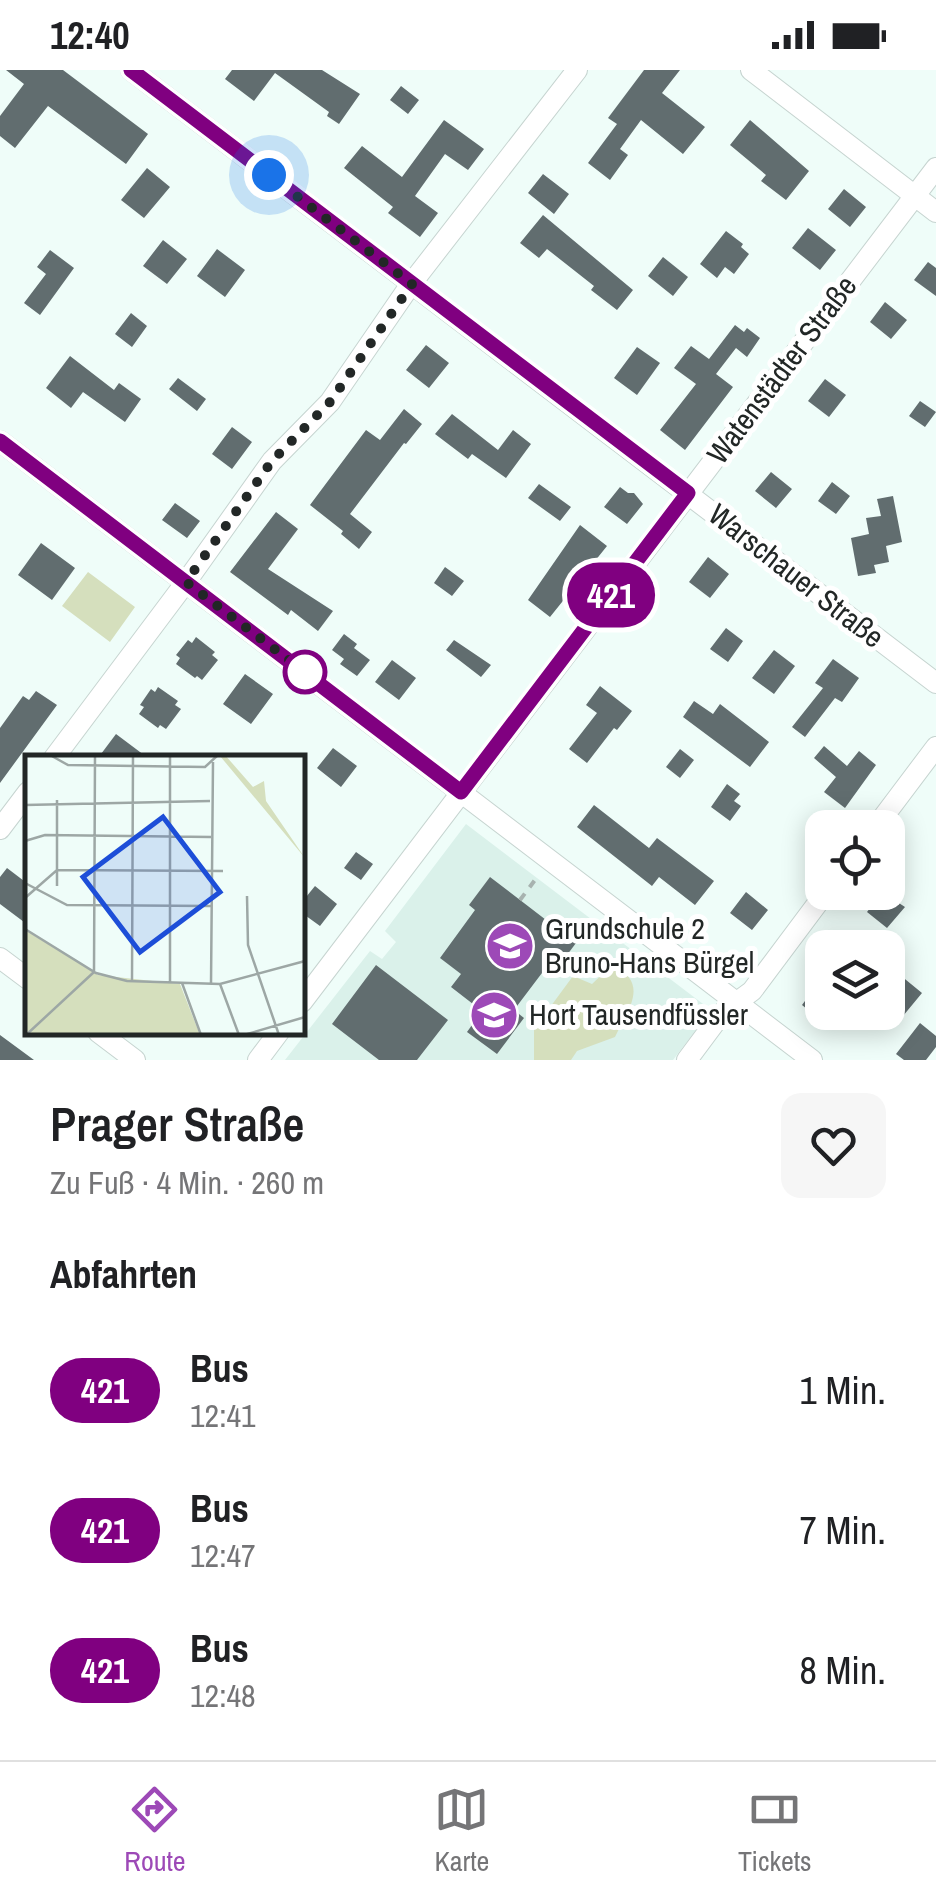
<!DOCTYPE html>
<html lang="de">
<head>
<meta charset="utf-8">
<style>
	:root { --surface:#fff; --page:#f6f6f6; --text:#202124; --muted:#757577; --line:#e0e0e0; --accent:#9d49b7 }
	body { margin:0; font-family:"Archivo Narrow",sans-serif; background:var(--page); color:var(--text); height:100vh; display:flex; flex-direction:column; font-size:38px; white-space:nowrap }
	* { box-sizing:border-box; margin:0 }
	p { font-size:32px; color:var(--muted) }
	.icon { flex:none; width:55px; height:55px; fill:none; stroke:currentColor; stroke-width:2; stroke-linecap:round; stroke-linejoin:round }
	.map { position:relative; height:990px; overflow:hidden }
	.panel { display:flex; flex-direction:column; background:var(--surface); flex:1 }
	.panel>* { flex:none }
	.badge { padding:0 20px; border-radius:32px; font-size:35px; line-height:65px }
	.fabs { position:absolute; left:805px; top:740px; display:grid; gap:20px }
	.fabs a { display:grid; place-items:center; width:100px; height:100px; border-radius:20px; background:var(--surface); box-shadow:0 5px 25px #0003; font-size:50px }
	.you { position:absolute; width:50px; height:50px; margin:-25px; border:8px solid #fff; border-radius:50%; background:#1a73e8; box-shadow:0 0 0 15px #1a73e833 }
	.map>.badge { position:absolute; translate:-50% -50%; box-shadow:0 0 0 5px #fff }
	h2 { padding:0 50px; font-size:38px; line-height:90px }
	.round { display:grid; place-items:center; flex:none; width:105px; height:105px; border-radius:20px; background:var(--page) }
	.head { display:flex; align-items:center; justify-content:space-between; height:170px; padding:0 50px }
	h1 { font-size:48px; font-weight:600; line-height:75px }
	ul { padding:0; list-style:none }
	li { display:flex; align-items:center; gap:30px; height:140px; padding:0 50px }
	li div { flex:1 }
	li b { display:block; font-size:38px }
	li em { font-style:normal }
	li .badge { min-width:110px; font-weight:700; text-align:center }
	.status { display:flex; justify-content:space-between; align-items:center; height:70px; padding:0 50px; background:var(--surface); direction:ltr }
	.status svg { height:28px; fill:currentColor }
	.dock { display:flex; justify-content:space-around; align-items:center; height:140px; border-top:2px solid var(--line); background:var(--surface); font-size:28px; color:var(--muted) }
	.dock a { display:grid; justify-items:center; gap:5px }
	.dock .active { color:var(--accent) }
	.map>svg:first-child { display:block }
</style>
</head>
<body>
<div class="status"><b>12:40</b><svg viewBox="0 0 49 12"><path d="M0 12V9h3v3zM5 12V6h3v6zM10 12V3h3v9zM15 12V0h3v12zM26 1h20v11H26zM47 4h2v5h-2z"/></svg></div>
<div class="map">
<svg width="936" height="990" viewBox="0 0 936 990">
	<rect width="100%" height="100%" fill="#effdf9"/>
	<path fill="#daf1ea" d="M466,754L711,940L673,990H285L370,881L382,889L396,872L385,861Z"/>
	<path fill="#d5dfbd" d="M88,502L135,537L110,572L62,536Z
		M612,895C650,913 629,938 615,967L577,981L571,990H534V959L573,906L592,914Z"/>
	<path fill="#616d6f" d="M6,0H63L148,64L126,94L48,36L15,78L0,66V46L24,14Z
		M232,0H322L360,24L339,54L327,46L329,42L275,3L254,31L225,9Z
		M644,0H680L662,23L705,57L683,84L641,50L620,79L628,85L610,110L588,93L617,54L608,48Z
		M401,16L419,30L408,44L390,30Z
		M444,50L484,79L468,100L445,84L415,126L438,143L420,167L388,143L393,137L344,98L362,76L402,107Z
		M750,50L809,101L786,130L761,111L766,105L730,75Z
		M147,98L170,117L144,148L121,130Z
		M543,104L569,124L554,144L528,123Z
		M844,119L866,137L850,157L828,139Z
		M543,145L633,220L617,240L591,220L594,216L547,179L539,188L520,173Z
		M808,158L836,180L820,200L792,178Z
		M726,161L743,174L741,177L749,184L734,204L725,197L717,208L700,194Z
		M163,170L187,189L167,214L143,196Z
		M217,179L245,200L225,227L197,206Z
		M50,180L74,198L40,245L24,233L46,204L37,197Z
		M663,187L688,207L673,226L648,206Z
		M928,192L936,198V226L914,210Z
		M885,232L907,250L891,269L870,252Z
		M131,243L147,256L132,277L115,264Z
		M735,255L744,262L747,258L760,268L747,287L736,278L716,304L733,317L685,380L660,360L696,314L674,298L691,276L709,289Z
		M426,275L449,293L429,318L406,300Z
		M637,277L660,293L637,325L614,308Z
		M70,286L114,320L119,313L141,329L125,352L83,322L71,338L46,318Z
		M178,308L206,329L197,341L169,319Z
		M825,309L846,325L829,347L808,331Z
		M920,331L936,342L925,357L909,346Z
		M404,339L422,354L406,374L404,373L350,444L372,462L359,479L341,464L343,461L310,435L366,360L380,370Z
		M452,344L498,380L513,360L531,374L506,408L472,384L468,389L435,364Z
		M232,357L252,372L232,399L212,384Z
		M771,402L792,419L776,438L755,421Z
		M832,412L850,426L836,444L818,431Z
		M539,414L571,437L560,451L528,428Z
		M620,417L628,423H634L643,434L627,454L604,437Z
		M893,426L902,472L886,476L889,492L874,495L876,503L858,506L851,468L869,464L866,448L881,446L877,429Z
		M175,433L200,451L187,468L162,450Z
		M276,442L298,459L268,499L333,541L318,561L291,540L288,545L230,502Z
		M580,455L607,476L550,547L528,530Z
		M41,473L75,498L52,530L18,505Z
		M708,487L729,504L710,528L689,512Z
		M445,497L464,511L452,526L434,513Z
		M726,558L743,571L728,592L710,579Z
		M344,564L357,574L354,578L370,590L357,606L340,594L344,589L332,580Z
		M196,567L215,582L212,585L218,590L202,610L197,606L195,608L176,594L180,588L176,585L188,570L192,573Z
		M454,570L491,595L481,607L446,580Z
		M774,580L795,596L774,624L752,608Z
		M833,589L859,608L842,632L835,628L805,667L792,657L823,618L815,613Z
		M392,590L416,608L399,630L375,612Z
		M245,604L273,624L251,654L223,634Z
		M600,616L632,641L617,660L614,658L587,693L569,679L597,643L586,635Z
		M158,617L178,631L175,635L181,639L166,659L160,655L158,658L139,644L144,637L140,635L151,619L155,622Z
		M36,621L57,635L0,713V658L23,626L29,630Z
		M694,631L713,644L720,634L769,672L750,697L683,647Z
		M116,664L148,688H98Z
		M824,676L847,696L859,681L876,695L845,738L824,722L836,707L814,688Z
		M333,678L357,696L341,717L317,698Z
		M680,679L694,690L680,708L666,697Z
		M727,714L740,724L734,731L741,736L730,751L711,737Z
		M594,735L649,778L657,768L714,811L695,835L659,807L652,816L577,757Z
		M356,782L373,794L361,810L344,798Z
		M7,798L28,814V855L0,834V807Z
		M490,807L576,873L555,901L548,895L514,940L524,948L497,984L467,962L482,941L451,917L461,904L440,888L475,840L469,835Z
		M315,816L337,834L320,856L302,843V832Z
		M746,822L768,840L752,860L730,843Z
		M882,822L905,837L887,858L867,842Z
		M376,895L448,950L417,990H379L332,954Z
		M900,905L922,923L903,946L888,934V920Z
		M822,908V951L802,935Z
		M920,953L936,966V977L926,990H904L896,984Z
		M0,965L34,990H0Z"/>
	<g fill="none" stroke-linecap="round" stroke-linejoin="round">
		<g stroke="#c6d4d0" stroke-width="22">
			<path id="minor" d="M131,0L936,613
				M751,0L936,142
				M0,371L812,990
				M54,688L186,512L272,391L330,332L411,214L577,0
				M875,758L936,677
				M0,759L28,722
				M0,888L28,909
				M302,932L936,98
				M98,962L135,990
				M258,990L279,962
				M687,990L722,943L752,921L826,822"/>
		</g>
		<path stroke="#a7b2af" stroke-width="4" stroke-dasharray="8 8" stroke-linecap="butt" d="M520,830L538,806"/>
		<use href="#minor" stroke="#fff" stroke-width="20"/>
	</g>
	<g fill="none" stroke-linecap="round" stroke-linejoin="round">
		<g stroke="#fff" stroke-width="22">
			<path id="line" d="M0,371L461,722L688,423L131,0"/>
		</g>
		<use href="#line" stroke="#800080" stroke-width="15"/>
		<path stroke="#222726" stroke-width="10" stroke-dasharray="0 18" d="M269,105L412,214L330,332L272,391L186,512L310,606L305,602"/>
	</g>
	<defs>
		<g id="school-disc" transform="scale(2.5)"><circle r="9.5" fill="#9d49b7" stroke="#fff"/><path d="M0-5L7-2L0 1L-7-2ZM-4 1L0 2.5L4 1V4Q0 6-4 4Z" fill="#fff"/></g>
	</defs>
	<g fill-rule="evenodd">
		<use href="#school-disc" x="510" y="876"/>
		<use href="#school-disc" x="494" y="945"/>
	</g>
	<circle fill="#fff" stroke="#800080" stroke-width="5" cx="305" cy="602" r="20"/>
	<g text-anchor="middle" stroke-width="10" stroke-linejoin="round" paint-order="stroke">
		<g font-size="30" fill="#222726" stroke="#fff">
			<text transform="translate(782 300) rotate(-53)" y="10">Watenstädter Straße</text>
			<text transform="translate(796 506) rotate(38)" y="10">Warschauer Straße</text>
		</g>
		<g font-size="30" fill="#222726" stroke="#fff" text-anchor="start">
			<text x="545" y="869">Grundschule 2<tspan x="545" dy="34">Bruno-Hans Bürgel</tspan></text>
			<text x="529" y="955">Hort Tausendfüssler</text>
		</g>
	</g>
	<g transform="translate(25 685)">
		<rect width="280" height="280" fill="#effdf9"/>
		<path d="M200,0L228,32L239,26L241,46L280,103L195,1ZM0,175L73,220L155,229L175,280H0Z" fill="#d5dfbd"/>
		<path fill="none" stroke="#9da7a5" stroke-width="2.5" d="M25,0L43,10L180,12L193,0M0,50L185,46M0,86L20,80L186,82M0,128L42,150L186,151M32,131V45M222,141L223,190L254,280M0,143L32,115L198,116M0,174L71,218L102,226L195,229L280,206M69,216L70,0M107,227L108,0M145,228V0M157,228L176,280M186,229L188,7M195,229L214,280M1,280L69,217M219,280L280,262"/>
		<path fill="#1d4ed8" fill-opacity="0.15" stroke="#1d4ed8" stroke-width="5" d="M138,62L195,137L115,197L58,122Z"/>
		<rect width="280" height="280" fill="none" stroke="#222726" stroke-width="5"/>
	</g>
</svg>
<div class="fabs">
<a><svg class="icon" aria-label="locate" viewBox="0 0 24 24"><circle cx="12" cy="12" r="6"/><path d="M12 2v4M12 18v4M2 12h4M18 12h4"/></svg></a>
<a><svg class="icon" aria-label="layers" viewBox="0 0 24 24"><path d="M12 4l9 5-9 5-9-5zM3 14l9 5 9-5"/></svg></a>
</div>
<div class="you" style="left:269px;top:105px"></div>
<b class="badge" style="left:611px;top:525px;background:#800080;color:#fff">421</b>
</div>
<section class="panel">
<div class="head"><div><h1>Prager Straße</h1><p>Zu Fuß · 4 Min. · 260 m</p></div><a class="round"><svg class="icon" aria-label="heart" viewBox="0 0 24 24"><path d="M12 20l-8-8c-3-5 5-10 8-4 3-6 11-1 8 4z"/></svg></a></div>
<h2>Abfahrten</h2>
<ul>
<li><span class="badge" style="background:#800080;color:#fff">421</span><div><b>Bus</b><p>12:41</p></div><em>1 Min.</em></li>
<li><span class="badge" style="background:#800080;color:#fff">421</span><div><b>Bus</b><p>12:47</p></div><em>7 Min.</em></li>
<li><span class="badge" style="background:#800080;color:#fff">421</span><div><b>Bus</b><p>12:48</p></div><em>8 Min.</em></li>
</ul>
</section>
<nav class="dock">
<a class="active"><svg class="icon" aria-label="directions" viewBox="0 0 24 24"><path d="M12 3l9 9-9 9-9-9zM9 14v-3h6M13 9l2 2-2 2"/></svg>Route</a>
<a><svg class="icon" aria-label="map" viewBox="0 0 24 24"><path d="M3 6l6-2 6 2 6-2v14l-6 2-6-2-6 2zM9 4v14M15 6v14"/></svg>Karte</a>
<a><svg class="icon" aria-label="tickets" viewBox="0 0 24 24"><path d="M3 7h18v10H3zM15 7v10"/></svg>Tickets</a>
</nav>
</body>
</html>
